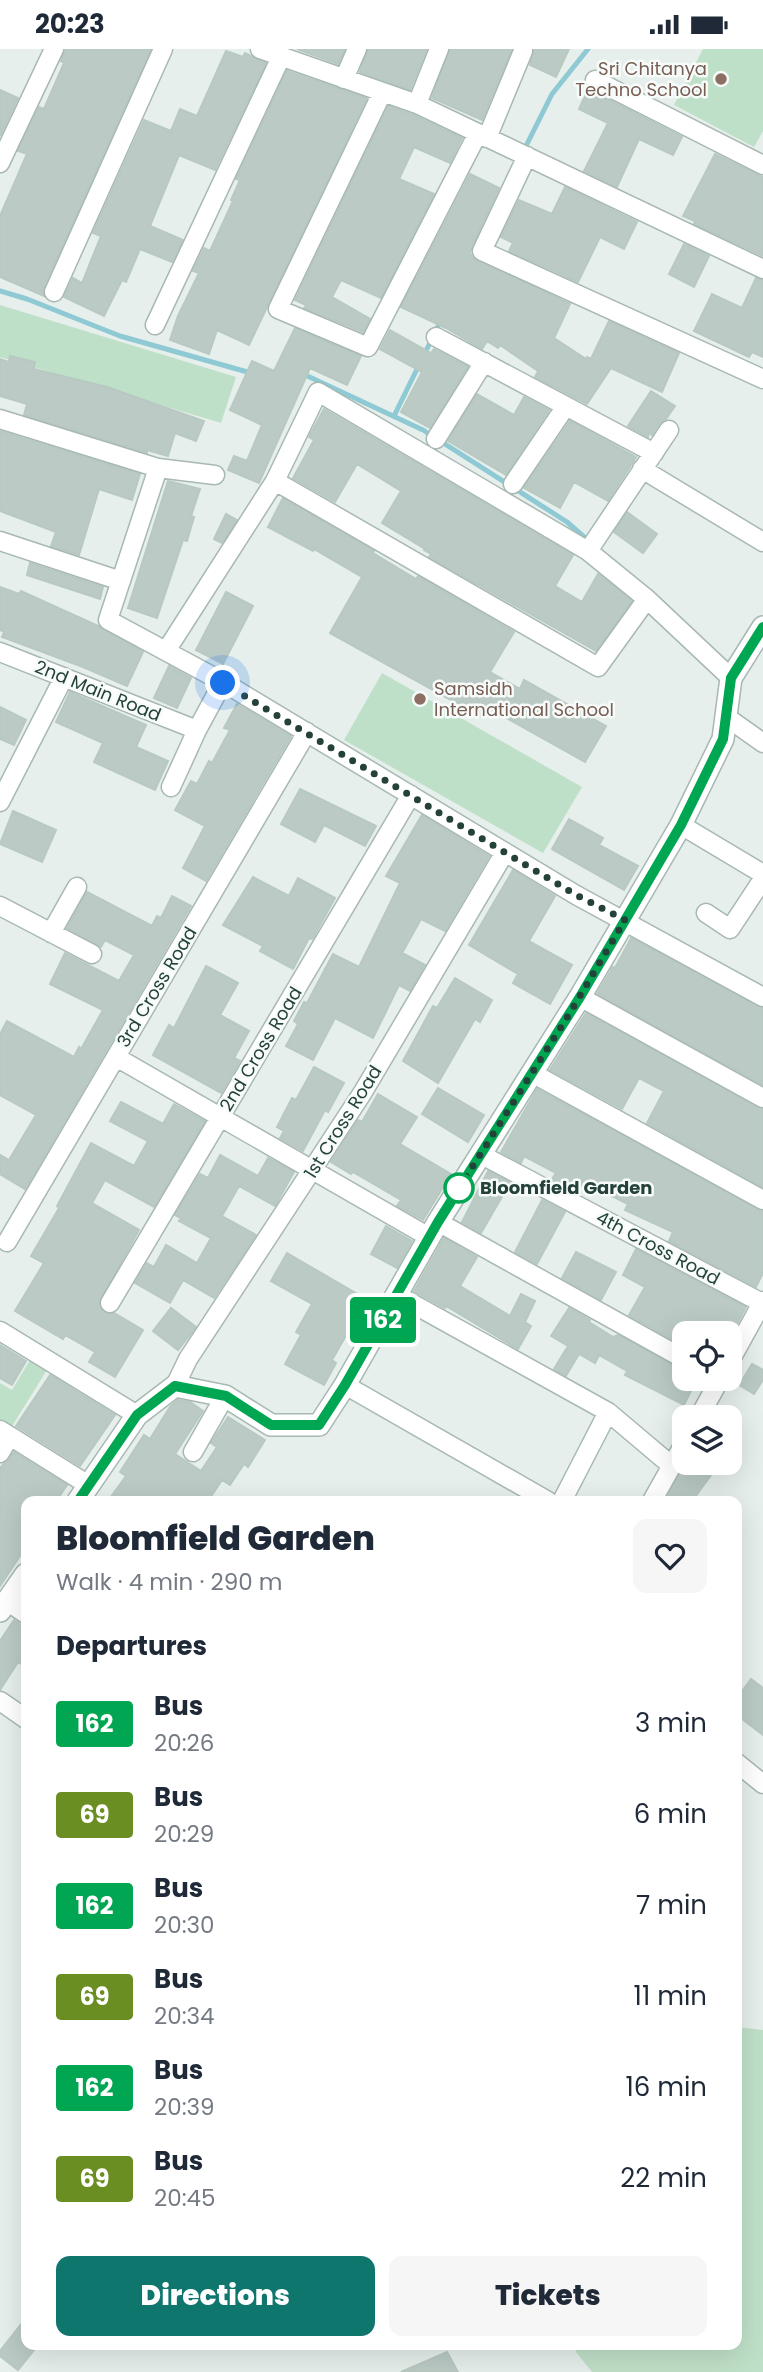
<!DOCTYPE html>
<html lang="en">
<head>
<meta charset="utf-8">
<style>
	:root { --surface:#fff; --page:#f6f6f7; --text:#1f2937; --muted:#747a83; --accent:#0f766e }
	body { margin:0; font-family:Poppins,sans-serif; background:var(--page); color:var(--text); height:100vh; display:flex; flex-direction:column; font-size:26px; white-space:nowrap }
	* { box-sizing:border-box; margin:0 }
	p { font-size:23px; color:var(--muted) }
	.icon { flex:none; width:38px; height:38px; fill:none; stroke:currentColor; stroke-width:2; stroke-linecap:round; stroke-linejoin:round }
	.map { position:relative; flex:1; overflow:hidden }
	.drawer { position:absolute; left:21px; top:1447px; width:721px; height:854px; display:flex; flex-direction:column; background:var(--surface); border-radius:14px; box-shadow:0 7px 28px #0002 }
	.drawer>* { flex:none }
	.badge { padding:0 14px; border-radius:5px; font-size:24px; line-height:46px }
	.fabs { position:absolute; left:672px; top:1272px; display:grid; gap:14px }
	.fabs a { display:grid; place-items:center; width:70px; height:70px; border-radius:14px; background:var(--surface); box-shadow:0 7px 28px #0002; font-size:35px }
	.you { position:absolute; width:35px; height:35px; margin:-18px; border:5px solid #fff; border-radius:50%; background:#1a73e8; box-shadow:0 0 0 10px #1a73e833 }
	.map>.badge { position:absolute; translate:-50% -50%; box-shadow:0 0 0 4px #fff }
	h2 { padding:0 35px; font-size:26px; line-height:63px }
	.round { display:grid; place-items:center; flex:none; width:74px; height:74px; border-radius:14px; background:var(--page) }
	.summary { display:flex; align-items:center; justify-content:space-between; height:119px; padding:0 35px }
	h1 { font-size:33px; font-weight:800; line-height:52px }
	.button { display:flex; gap:14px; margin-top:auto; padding:14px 35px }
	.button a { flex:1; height:80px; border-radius:14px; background:var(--accent); color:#fff; font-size:28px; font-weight:800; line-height:80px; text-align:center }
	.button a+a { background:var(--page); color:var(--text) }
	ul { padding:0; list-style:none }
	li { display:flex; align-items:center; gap:21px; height:91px; padding:0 35px }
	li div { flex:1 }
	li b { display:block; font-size:26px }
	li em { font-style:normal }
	li .badge { min-width:77px; font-weight:700; text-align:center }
	.status { display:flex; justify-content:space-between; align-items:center; height:49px; padding:0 35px; background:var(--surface); direction:ltr }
	.status svg { height:19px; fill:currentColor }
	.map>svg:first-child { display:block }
</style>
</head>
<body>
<div class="status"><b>20:23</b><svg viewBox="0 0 49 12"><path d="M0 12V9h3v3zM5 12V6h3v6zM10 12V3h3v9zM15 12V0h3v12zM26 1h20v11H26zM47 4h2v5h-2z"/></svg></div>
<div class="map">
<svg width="763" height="2323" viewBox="0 0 763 2323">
	<rect width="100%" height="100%" fill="#e6efeb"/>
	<path fill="#bfe0c8" d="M703,0H763V82L754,98L674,56Z
		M0,256L236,328L221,374L0,308Z
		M382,624L582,738L543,804L344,691Z
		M30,1311L47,1321L9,1382L0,1376V1334L12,1341Z
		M737,1978L763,1981V2323H592L576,2303V2296H737Z"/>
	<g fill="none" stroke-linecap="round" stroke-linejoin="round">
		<path stroke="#8ec9d4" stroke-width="5" d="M523,103L552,45L588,0
			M0,242L27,250L120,287L251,324
			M423,308L442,269
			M301,324L423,381L567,473L591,494
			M394,367L419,316"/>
	</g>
	<path fill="#bbcac4" stroke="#b8c9c2" stroke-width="2" d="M65,0H151L44,238V247L0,228V167L27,105L18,102L39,58L44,60L64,14L61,12Z
		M297,0H345L338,15Z
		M368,0H427L410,41L360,23Z
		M450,0H512L482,71L432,49Z
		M534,0H569L556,28L530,16Z
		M226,2L243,8L245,4L266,14L215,121L179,106L150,177L183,191L172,213L140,200L126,233L122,231L104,267L64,248L73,229L82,234L101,187L93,184L144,71L171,82L180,60L197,67Z
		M287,22L367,49L249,296L217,281L209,305L170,291L178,267L199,224L193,222L204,199L210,202L233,152L231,151L240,131L236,130Z
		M588,40L682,88L673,106L639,90L617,138L584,122L608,74L579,60Z
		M0,41L18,49L0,87Z
		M388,57L413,66L462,89L450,114L414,98L399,130L434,145L381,249L341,231L332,248L370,270L363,283L304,259L306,256L295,251Z
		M715,105L763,128V207L694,175L695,172L683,167Z
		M470,125L499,139L472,197L470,204L473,209L570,255L554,289L586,310L587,308L591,310L609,272L679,304L662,343L611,319L587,355L535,328L538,322L500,296L498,299L487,292L482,300L446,279L401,258Z
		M565,138L637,173L624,200L600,188L578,233L509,202L513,194L501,188L519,151L552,165Z
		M684,195L709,207L694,238L669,225Z
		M756,229L763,231V308L752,303L749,308L694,282L712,245L742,259Z
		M295,279L361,307L347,336L310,319L259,434L228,421L234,407L247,412L262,376L230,361L252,312L274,322Z
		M390,281L431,304L434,300L468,318L430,379L401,363L422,323L380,300Z
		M10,307L35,313L34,320L107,338L204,372L196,392L175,384L168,407L147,401V404L24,366L27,355L0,347V310L9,313Z
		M651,342L675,357L666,370L660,374L652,386L649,384L648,388L628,377Z
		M477,345L514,366L524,348L549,361L506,426L448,392Z
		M324,360L573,506L555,537L582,553L598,525L632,552L596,602L429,508L431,505L424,501L425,500L382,474L401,442L357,415L335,453L293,429L314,391L309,388Z
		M570,372L636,408L608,452L574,433L560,459L524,439Z
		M0,382L140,425L132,451L99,440L79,506L51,497L56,483L0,462Z
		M168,432L200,440L191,467L194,468L187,492L183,491L157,569L128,559Z
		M283,449L374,502L373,504L416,530L418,527L514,583L490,623L520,640L524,631L606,677L585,713L487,658L482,668L330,584L362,528L314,500L313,502L268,478Z
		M627,463L657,485L643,504L614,483Z
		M226,465L237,471L222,494L214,490Z
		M30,514L103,538L100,550L27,526Z
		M0,538L19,545L21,542L98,577L143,603L127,637L83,618L2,588L4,583L0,581Z
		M226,543L253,557L223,615L196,601Z
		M169,617L191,629L177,659L154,649Z
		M70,643L146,676L136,698L168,712L155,741L94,713L103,694L56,673Z
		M237,655L291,687L206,832L183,819L205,777L175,761L191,732L197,735L209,712L212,714L230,681L224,679Z
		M0,658L26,671L14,696L0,690Z
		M300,740L376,777L365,797L324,776L315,793L281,775Z
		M13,762L56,781L42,813L0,795Z
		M422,766L489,807L445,882L421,870L402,904L425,916L410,942L399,936L373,989L335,969L313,1011L286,997L298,975L294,972L304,953L307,954L333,905L359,918L400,834L386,827Z
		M569,770L603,789L599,796L638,817L624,841L552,800Z
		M513,821L555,847L529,892L572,916L550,955L513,934L518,925L469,896Z
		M253,828L289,847L298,829L335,849L314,887L312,890L309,889L293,920L260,902L263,897L223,876Z
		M87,843L152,877L157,867L161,869L172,847L191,857L25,1140L0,1125V1106L9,1111L36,1066L0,1046V985L7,972L74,1008L79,998L81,1000L103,961L50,935L65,904L119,932L134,906L105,891L101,898L67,879Z
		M631,889L763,959V1036L597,945L613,918L615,919Z
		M206,917L238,934L220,966L249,982L234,1009L240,1012L221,1044L153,1006L169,976L174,979Z
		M455,929L492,951L480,973L475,970L438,1034L403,1012L433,957L437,959Z
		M586,964L763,1060V1138L647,1074L664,1042L639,1029L622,1060L550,1021Z
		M314,1018L344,1034L328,1063L325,1061L303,1102L280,1089L284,1082L277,1078L292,1049L296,1051Z
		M438,1039L484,1066L468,1093L422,1065Z
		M537,1040L763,1162V1224L756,1238L669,1192L673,1183L625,1161L628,1155L602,1142L600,1146L579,1136L576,1143L552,1130L556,1124L524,1107L521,1114L501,1103Z
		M378,1045L417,1068L400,1095L451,1125L423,1171L397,1157L401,1151L353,1123L351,1125L331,1113L358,1071L362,1073Z
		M121,1053L163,1075L174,1055L205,1072L154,1158L105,1131L92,1154L139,1181L99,1253L104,1263L114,1264L143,1281L115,1328L89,1313L95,1303L65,1286L63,1290L15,1262L44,1214L31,1207L59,1159L57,1157L91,1094L134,1117L148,1092L110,1072Z
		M220,1106L258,1127L268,1109L294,1123L275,1157L239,1137L222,1167L256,1186L214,1249L183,1231L170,1254L135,1234L147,1214L154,1218L166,1196L197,1214L211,1189L179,1172L181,1169L175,1166L200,1125L208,1129Z
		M488,1122L510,1134L481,1184L462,1173Z
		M542,1151L565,1163L537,1215L515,1203Z
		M386,1177L412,1192L397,1219L371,1205Z
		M444,1189L477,1208L460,1237L510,1267L521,1245L535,1252L525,1273L531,1277L518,1300L446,1257L445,1259L414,1242Z
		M636,1200L746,1258L732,1284H684V1297L629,1266L645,1238L623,1226Z
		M576,1203L616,1223L601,1251L562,1229Z
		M287,1204L369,1252L355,1278L352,1276L332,1311L336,1314L324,1336L285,1315L301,1286L296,1283L312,1255L271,1232Z
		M171,1259L196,1278L178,1301L153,1282Z
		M569,1259L590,1271L589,1273L613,1288L618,1286L684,1321V1330H697L684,1356L625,1326L627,1322L599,1306L595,1314L579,1305L566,1327L554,1320L568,1297L551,1287Z
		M0,1296L26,1312L12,1336L0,1329Z
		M752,1315L763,1321V1331L754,1345L739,1336Z
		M50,1326L115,1366L80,1417L16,1377Z
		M178,1351L190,1353L203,1362L175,1405L201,1422L217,1398L211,1394L228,1368L265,1391L248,1418L244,1415L230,1436L222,1431L208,1452H108L126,1427L120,1423L144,1386L150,1390L170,1358Z
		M14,1403L67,1436L56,1452H26V1498L0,1537V1419Z
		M686,1414H720L692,1452H665Z
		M14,1571L26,1579V1618L18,1613L0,1641V1592Z
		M751,1630L763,1639V1686L737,1666V1649Z
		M26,2269V2296H38L18,2321L0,2307V2302Z
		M447,2303L458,2323H401Z"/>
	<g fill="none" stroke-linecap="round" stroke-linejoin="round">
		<g stroke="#a8b8b2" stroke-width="21">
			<path id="minor" d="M260,0L417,55L763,220
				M344,30L357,0
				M595,31L763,116
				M382,44L278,260L368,298L478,84
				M417,55L439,0
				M487,89L523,2
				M527,107L482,202L763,330
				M0,114L54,0
				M54,243L163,0
				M155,276L281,8
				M436,288L654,404
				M0,370L158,419L215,426
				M436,390L484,313
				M158,419L108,571L223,633L576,846L763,948
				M642,420L763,493
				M275,432L598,618L647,550
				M513,435L566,357
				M0,492L121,532
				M588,502L669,381
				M166,602L275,432L318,343L588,502L647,550L731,629
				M0,603L197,681
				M725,667L763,694
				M171,738L197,681L223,633
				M0,753L64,628
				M681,776L763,825
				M0,857L92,905
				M706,864L730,880L763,830
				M51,884L77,838
				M580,948L763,1049
				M116,1008L429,1188
				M532,1024L763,1151
				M480,1105L762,1254
				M438,1173L684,1310
				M7,1193L307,683
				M397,1246L608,1363L672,1417
				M110,1254L411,746
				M0,1282L137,1366
				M730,1312L763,1252
				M345,1336L548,1452
				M175,1337L188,1310L363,1043L505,803
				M699,1368L720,1330
				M0,1381L90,1437
				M193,1403L225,1347
				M0,1404L10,1387
				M562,1452L608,1363
				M652,1452L684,1395
				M7,1552L26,1565
				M0,1652L26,1670
				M737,1714L763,1735"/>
		</g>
		<g stroke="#a8b8b2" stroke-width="24">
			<path id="tertiary" d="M78,1452L137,1366L175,1337L225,1347L271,1376H319L345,1336L438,1173L580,948L681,776L723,690L731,629L763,578
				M0,1562L26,1525"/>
		</g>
		<use href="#minor" stroke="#fff" stroke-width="18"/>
		<use href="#tertiary" stroke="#fff" stroke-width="21"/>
	</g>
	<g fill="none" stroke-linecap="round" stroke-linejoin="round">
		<g stroke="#fff" stroke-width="16">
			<path id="line" d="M78,1452L137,1366L175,1337L226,1347L271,1376H319L345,1336L438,1173L580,948L681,776L723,690L731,629L763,578"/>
		</g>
		<use href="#line" stroke="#00a651" stroke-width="10"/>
		<path stroke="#24423a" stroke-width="7" stroke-dasharray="0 12.6" d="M223,634L576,846L625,871L568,967L452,1150L459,1139"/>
	</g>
	<g fill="#8d6e63" stroke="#f7fbf9" stroke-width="2.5">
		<circle cx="721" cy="30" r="7"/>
		<circle cx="420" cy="650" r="7"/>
	</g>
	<circle fill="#fff" stroke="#00a651" stroke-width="3.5" cx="459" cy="1139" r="14"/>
	<g text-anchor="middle" stroke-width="5" stroke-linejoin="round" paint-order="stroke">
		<g font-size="18" fill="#785e54" stroke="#f7fbf9" text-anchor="end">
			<text x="707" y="26">Sri Chitanya<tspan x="707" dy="21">Techno School</tspan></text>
			<text x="434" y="646" text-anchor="start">Samsidh<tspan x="434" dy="21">International School</tspan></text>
		</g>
		<g font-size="18" fill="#24423a" stroke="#f7fbf9">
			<text transform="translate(98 642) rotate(22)" y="6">2nd Main Road</text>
			<text transform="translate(157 938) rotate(-59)" y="6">3rd Cross Road</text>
			<text transform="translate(261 1000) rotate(-59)" y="6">2nd Cross Road</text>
			<text transform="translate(343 1073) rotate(-58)" y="6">1st Cross Road</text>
			<text transform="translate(658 1199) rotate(28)" y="6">4th Cross Road</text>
		</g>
		<g font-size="18" font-weight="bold" fill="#24423a" stroke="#f7fbf9" text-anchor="start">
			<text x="480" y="1145">Bloomfield Garden</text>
		</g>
	</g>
</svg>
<div class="fabs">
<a><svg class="icon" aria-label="locate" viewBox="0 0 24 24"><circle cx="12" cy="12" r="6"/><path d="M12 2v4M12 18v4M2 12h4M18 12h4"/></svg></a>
<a><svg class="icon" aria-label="layers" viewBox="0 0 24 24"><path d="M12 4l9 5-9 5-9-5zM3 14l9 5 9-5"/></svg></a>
</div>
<div class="you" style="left:223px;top:634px"></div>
<b class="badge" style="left:383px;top:1271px;background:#00a651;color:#fff">162</b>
<section class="drawer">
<div class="summary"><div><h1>Bloomfield Garden</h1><p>Walk · 4 min · 290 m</p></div><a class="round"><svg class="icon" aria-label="heart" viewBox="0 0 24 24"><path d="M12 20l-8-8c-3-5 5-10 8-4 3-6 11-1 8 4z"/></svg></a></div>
<h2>Departures</h2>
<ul>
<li><span class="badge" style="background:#00a651;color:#fff">162</span><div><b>Bus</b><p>20:26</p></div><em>3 min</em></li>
<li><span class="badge" style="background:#6b8e23;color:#fff">69</span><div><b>Bus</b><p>20:29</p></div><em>6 min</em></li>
<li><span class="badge" style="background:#00a651;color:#fff">162</span><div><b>Bus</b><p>20:30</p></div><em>7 min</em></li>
<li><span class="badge" style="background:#6b8e23;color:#fff">69</span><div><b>Bus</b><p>20:34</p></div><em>11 min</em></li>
<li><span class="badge" style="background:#00a651;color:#fff">162</span><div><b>Bus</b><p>20:39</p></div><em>16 min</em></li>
<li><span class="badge" style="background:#6b8e23;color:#fff">69</span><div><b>Bus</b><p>20:45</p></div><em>22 min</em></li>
</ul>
<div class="button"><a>Directions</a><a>Tickets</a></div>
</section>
</div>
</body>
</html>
